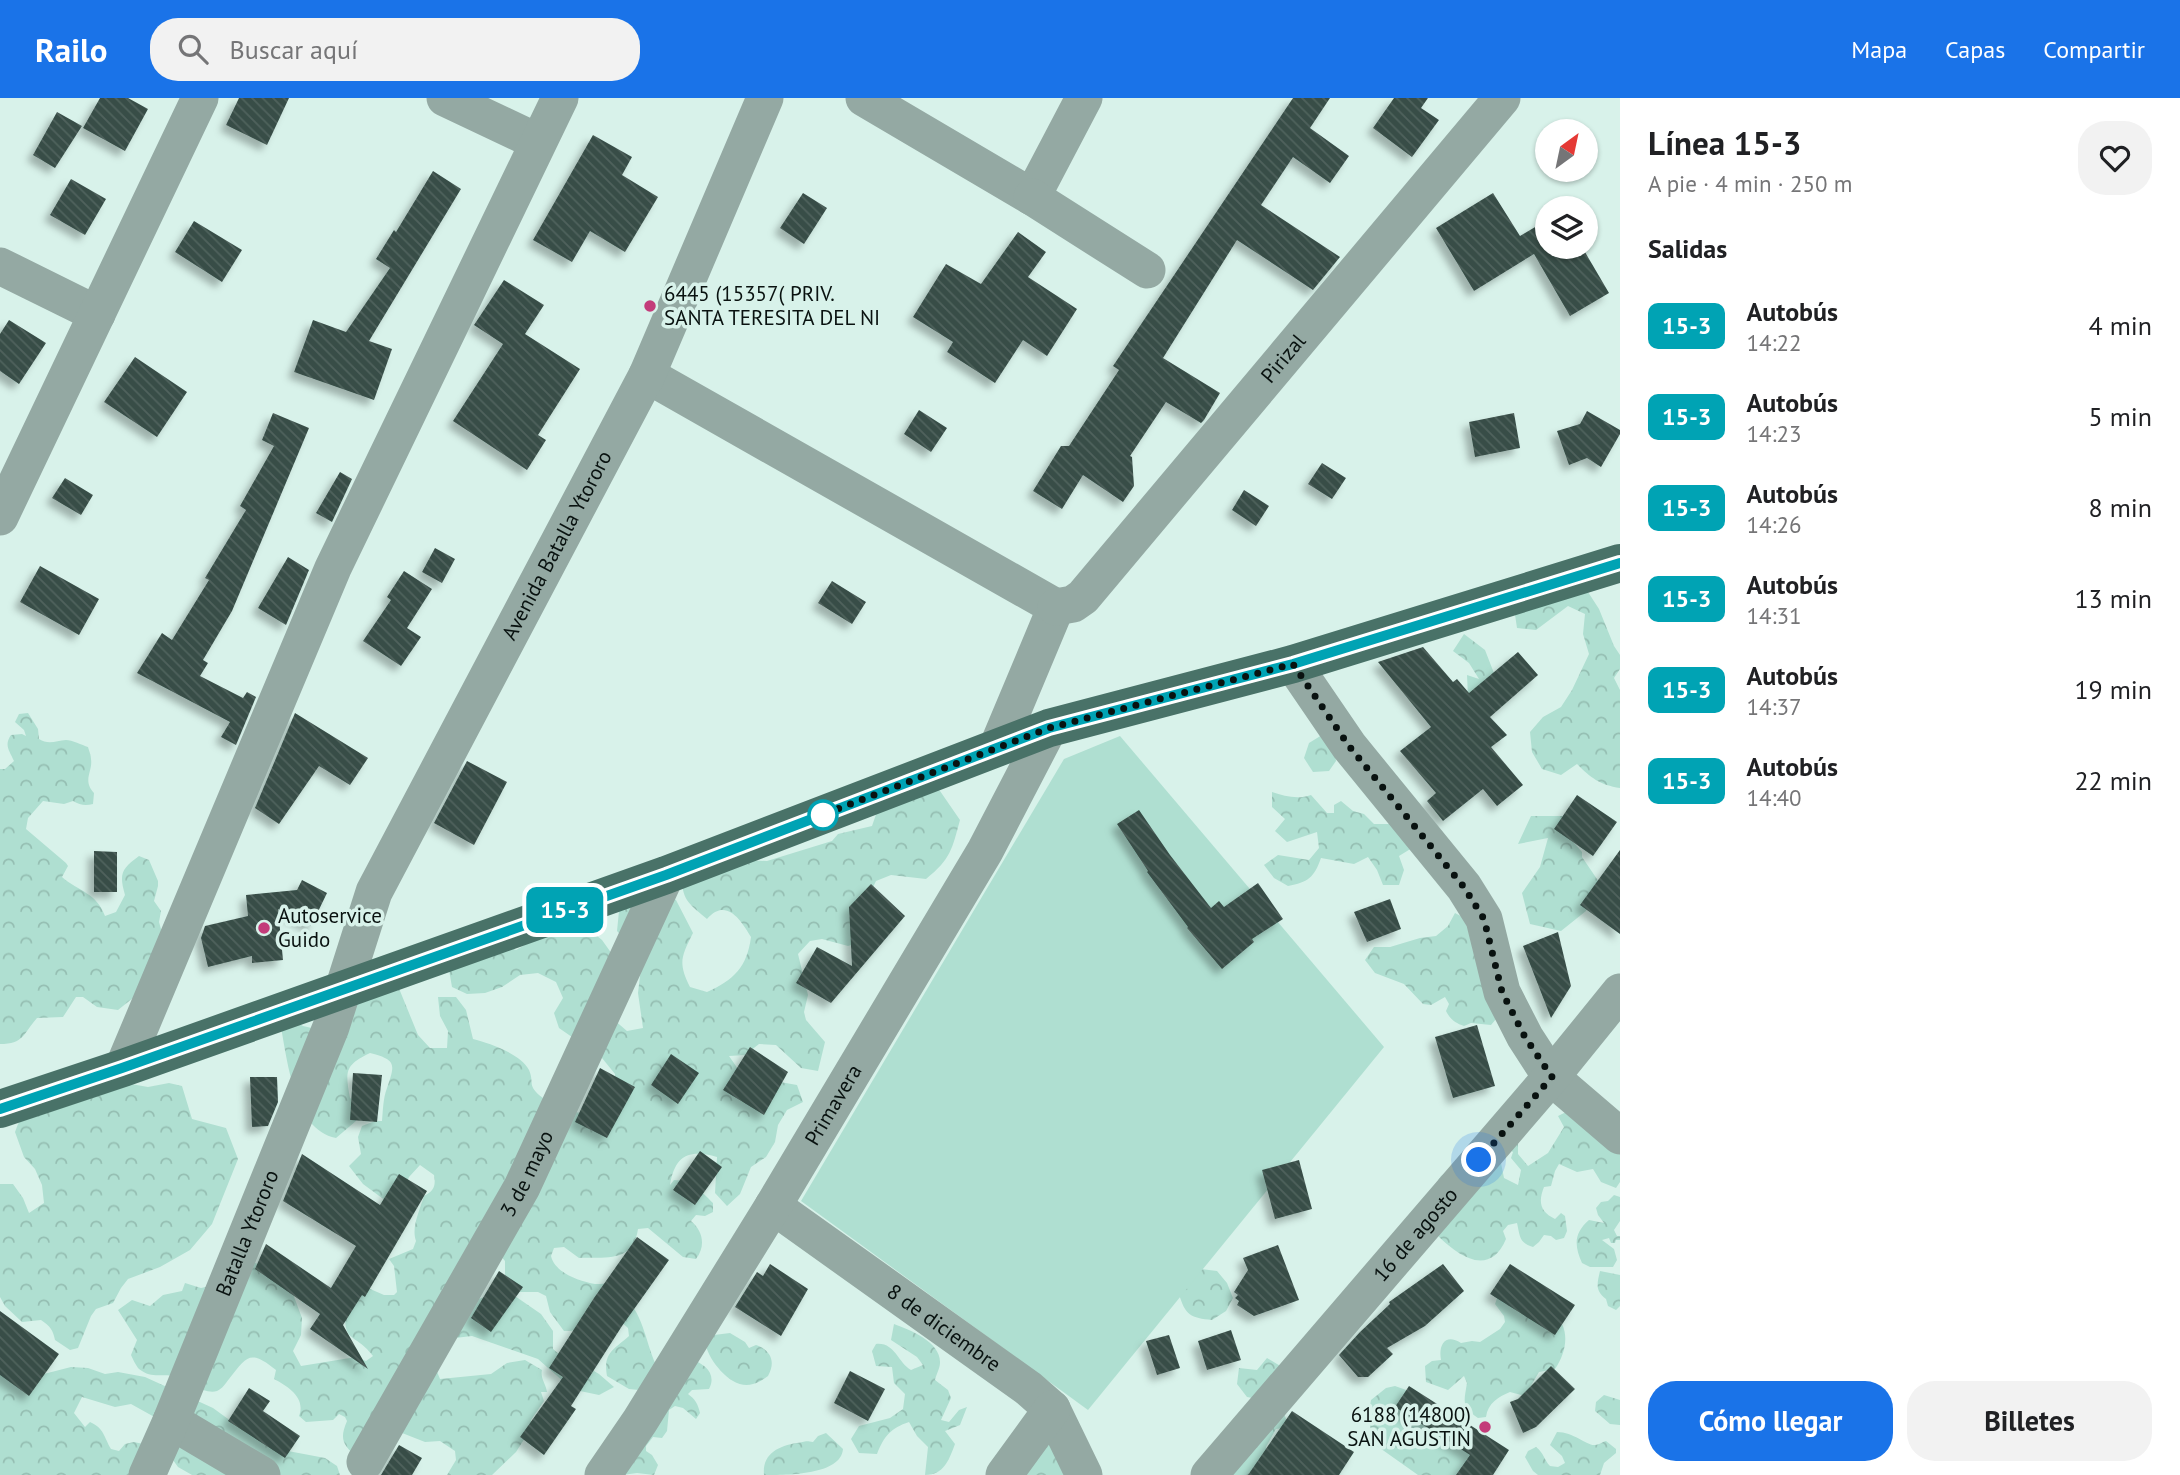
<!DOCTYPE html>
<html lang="es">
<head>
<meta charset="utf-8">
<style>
	:root { --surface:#fff; --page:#f2f2f2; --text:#202124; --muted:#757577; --accent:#1a73e8 }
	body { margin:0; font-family:"PT Sans",sans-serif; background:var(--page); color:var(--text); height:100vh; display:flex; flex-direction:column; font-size:26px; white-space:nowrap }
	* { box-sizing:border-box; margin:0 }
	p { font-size:23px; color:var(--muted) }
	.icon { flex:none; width:38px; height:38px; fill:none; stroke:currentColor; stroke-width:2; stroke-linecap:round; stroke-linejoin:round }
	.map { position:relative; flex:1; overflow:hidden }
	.panel { display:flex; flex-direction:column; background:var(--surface); width:560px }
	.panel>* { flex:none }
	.badge { padding:0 14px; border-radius:10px; font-size:24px; line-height:46px }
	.needle { width:46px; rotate:33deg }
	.buttons { position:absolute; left:1535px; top:21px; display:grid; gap:14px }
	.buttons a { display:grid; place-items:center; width:63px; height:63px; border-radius:50%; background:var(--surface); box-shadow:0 2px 5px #0004; font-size:35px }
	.you { position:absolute; width:35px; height:35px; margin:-18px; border:5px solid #fff; border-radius:50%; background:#1a73e8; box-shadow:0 0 0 10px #1a73e833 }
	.map>.badge { position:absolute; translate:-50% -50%; box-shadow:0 0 0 4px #fff }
	h2 { padding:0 28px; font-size:26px; line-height:63px }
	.round { display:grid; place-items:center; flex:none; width:74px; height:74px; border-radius:28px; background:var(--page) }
	.summary { display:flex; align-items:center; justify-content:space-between; height:119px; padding:0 28px }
	h1 { font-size:33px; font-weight:700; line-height:52px }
	.primary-button { display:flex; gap:14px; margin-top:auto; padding:14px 28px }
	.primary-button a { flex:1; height:80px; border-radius:28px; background:var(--accent); color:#fff; font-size:28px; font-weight:700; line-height:80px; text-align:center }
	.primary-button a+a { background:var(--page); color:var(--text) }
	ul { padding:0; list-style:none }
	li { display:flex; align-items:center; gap:21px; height:91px; padding:0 28px }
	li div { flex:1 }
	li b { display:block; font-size:26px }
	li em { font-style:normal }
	li .badge { min-width:77px; font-weight:700; text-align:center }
	header { display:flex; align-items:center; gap:42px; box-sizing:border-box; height:98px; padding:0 35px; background:var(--accent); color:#fff }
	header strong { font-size:33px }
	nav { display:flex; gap:38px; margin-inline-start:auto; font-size:24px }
	.search { width:490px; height:63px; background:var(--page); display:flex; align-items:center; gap:18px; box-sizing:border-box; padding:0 24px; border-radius:28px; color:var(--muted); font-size:26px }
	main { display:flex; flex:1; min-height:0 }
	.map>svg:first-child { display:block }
</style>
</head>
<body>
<header>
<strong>Railo</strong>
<div class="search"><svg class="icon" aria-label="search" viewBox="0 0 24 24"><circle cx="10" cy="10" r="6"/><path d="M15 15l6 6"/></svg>Buscar aquí</div>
<nav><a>Mapa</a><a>Capas</a><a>Compartir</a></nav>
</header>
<main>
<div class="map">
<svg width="1620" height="1377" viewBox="0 0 1620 1377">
	<defs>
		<pattern id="forest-crowns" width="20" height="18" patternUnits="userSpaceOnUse" patternTransform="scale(1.75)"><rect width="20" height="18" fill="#afdfd1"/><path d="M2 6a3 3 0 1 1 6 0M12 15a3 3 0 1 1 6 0" fill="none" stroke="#95beb2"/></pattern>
		<pattern id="building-back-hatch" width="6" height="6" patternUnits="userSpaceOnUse" patternTransform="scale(1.75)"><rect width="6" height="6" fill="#374d47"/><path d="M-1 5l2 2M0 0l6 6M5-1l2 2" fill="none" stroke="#50625d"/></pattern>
		<filter id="shadow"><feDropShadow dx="-6" dy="6" stdDeviation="3.5" flood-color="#0004"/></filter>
	</defs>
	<rect width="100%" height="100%" fill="#d8f2ea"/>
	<path fill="url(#forest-crowns)" d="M1588,494L1599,511L1614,548L1620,557V571L1614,580L1620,592V690C1600,687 1591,680 1577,666L1561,677L1542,671L1532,654L1530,634L1543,619L1561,609L1572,592L1589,556L1583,536L1585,516L1568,508L1536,532L1517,530L1514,510Z
		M1464,536L1485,552L1499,588L1468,598L1467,577L1479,581L1469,565L1453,553Z
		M28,615L38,631L39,641C48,647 56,643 66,642C72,642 82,647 88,649C89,653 91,657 91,661C93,674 82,682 94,695L93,706C85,708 80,707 73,703L64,706L43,703L28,720L26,731L66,765L68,768L62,779C79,794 96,794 105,818L116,814L125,797C119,776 121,771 139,758L149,762L158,783V788L154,803L161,813L159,824L163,838L143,892L118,912L97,909L83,899H76L63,919L37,920C23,936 24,946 0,946V671H5L14,663C9,652 4,647 11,637L22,636L26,638L24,632L15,624L19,616Z
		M1322,637L1334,647L1336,663L1329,673L1313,674L1304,660L1309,645Z
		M927,681L940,693L960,722C952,751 951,761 926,781L891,777L876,783L863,810L858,845L848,848L822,841L810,843L798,856L808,897L804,914L806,922L825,944L818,973L801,970L776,947L759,946L745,957L729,958L749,987L780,984L797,987L803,1004L787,1012L778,1027L775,1044L766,1059L751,1069L740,1096L727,1108L715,1095L717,1059C689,1051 675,1057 670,1087L674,1082C691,1082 702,1094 713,1105V1114L705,1118L696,1117L691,1123C703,1133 706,1148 696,1161L683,1159L648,1130L638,1131C633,1165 606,1159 579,1160L564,1149L554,1150L551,1158C555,1175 579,1183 595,1186C600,1186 607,1185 612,1187C615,1188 617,1192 620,1194C644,1215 644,1240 656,1267L639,1292L629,1291L607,1278C603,1255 613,1252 629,1238L628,1230L620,1223L590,1232L564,1233L550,1214L546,1198L538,1194H520L505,1181V1163L499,1156L462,1206L495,1196H512L541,1216L553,1233V1251L566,1262L584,1267L599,1276L614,1289L599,1297L580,1293L565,1285L538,1261L472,1238L455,1240L433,1264L440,1281L491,1276L507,1265L525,1262L542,1272C540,1280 546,1286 547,1294H541L544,1303L531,1322L530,1332L516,1354L492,1377H447L456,1362L455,1353L440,1343L425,1344L397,1333L358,1360C343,1347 339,1342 347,1323L345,1319L339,1316L333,1322L306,1324L299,1318C306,1300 289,1289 274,1281L276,1272C250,1251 247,1258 229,1281C226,1285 222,1291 217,1293C205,1297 187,1283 176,1279C163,1274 153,1282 139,1271C136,1268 133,1261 131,1257L137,1242L118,1212L132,1202L150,1208L163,1197L182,1193L185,1185L201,1190L210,1188L242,1156L290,1188L302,1220L301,1237L293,1253L301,1268L356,1259L366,1263L373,1258C355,1234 342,1246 346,1211L368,1190L384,1197H394L397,1194L394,1168L389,1161L413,1151L416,1143C411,1129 420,1112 424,1098C434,1093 436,1088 434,1077L420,1067L409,1079L403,1093L386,1103L363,1086L349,1068L361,1056L358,1039L362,1028L375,1023H382C383,1013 383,1000 387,990C395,966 397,962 370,955C345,967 345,973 350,1000L357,1005L356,1023L336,1040C293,1032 287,958 280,924L288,919L303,928L329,934L334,910L398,888L418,937L430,950H447L448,933L440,918L438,899H456L466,912L473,941C489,945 521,956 529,972C535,986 526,987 543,1000C557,1011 576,1014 594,1018L615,994V976L602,960L559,930L554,915L563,900L556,884L538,875L520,877L502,889L485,895L467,896L452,889L449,872L487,840L516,852L574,819L602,842L612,856L613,921L627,933L643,930L638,895L642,861L617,833L619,813L648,784L676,802L693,835C681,859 678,865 690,889L707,894C734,882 747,869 751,839C741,822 726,799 707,821C691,807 682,803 682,781L743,762L767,763L832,743L838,736L872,728L883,696Z
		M1272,694C1285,698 1297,702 1311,697L1327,715H1334V707L1341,703L1353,713L1364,716L1374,726H1390L1412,750L1399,758L1404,772L1399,787H1383L1377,772L1368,759L1354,766L1321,760C1314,780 1308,784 1288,788L1274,780L1264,767L1278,757L1309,762L1319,750L1317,734L1287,744L1275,733L1285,721L1272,709Z
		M1531,718H1562L1569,739L1582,754V759L1599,784L1586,813L1561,833L1530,826L1522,795L1540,769L1548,740L1518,746Z
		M1455,815L1470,823L1473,853L1482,866L1496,921L1491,927L1471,925L1464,928C1455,925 1450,921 1446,913L1449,906L1445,899L1431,907L1423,906L1404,886L1375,875L1365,862L1374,849H1390L1420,840L1436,838L1448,828Z
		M169,985L182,988L192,1021L226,1030L238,1061L212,1126L190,1152L160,1169L128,1181L121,1190L113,1205L96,1211L91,1218L78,1250L70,1252L55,1242C53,1232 50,1228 41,1222L22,1224L5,1208L0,1199V1086H13L23,1100L29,1115L44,1105L42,1087L35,1071L24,1059L15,1034L18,1026L27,1010L131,986L148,989Z
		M1572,1011L1620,1046V1084L1616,1090L1601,1084L1593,1071L1577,1074L1559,1066L1555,1073L1551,1088L1544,1089C1538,1104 1540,1114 1555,1121L1561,1115L1565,1118L1567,1133L1564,1140L1556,1142L1551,1138L1544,1137L1539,1144L1533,1149C1519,1145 1520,1138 1517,1125L1508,1127L1503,1133L1506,1141C1489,1181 1457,1157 1435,1135C1435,1121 1433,1105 1435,1091C1440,1063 1479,1067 1501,1065L1504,1080L1518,1087L1521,1072L1511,1060L1513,1054L1500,1046L1518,1040V1056L1528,1068L1548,1055L1564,1029L1558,1018Z
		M1614,1097L1620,1099V1123L1614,1132L1617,1138H1620V1142H1616L1615,1145H1611L1609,1140L1602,1142L1614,1151L1617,1162L1613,1169H1590L1582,1165C1574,1147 1574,1135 1589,1122L1604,1125L1598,1117L1596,1110L1601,1104L1608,1103Z
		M1193,1170L1217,1173L1227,1185L1233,1200L1226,1213L1212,1222C1191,1220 1185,1217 1179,1196Z
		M1600,1173L1620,1177V1208L1616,1212L1608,1208L1606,1201C1595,1193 1597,1186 1600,1173Z
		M1500,1192L1562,1226C1569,1240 1564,1258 1555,1271L1539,1274L1525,1298L1510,1294C1498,1299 1488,1305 1486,1319L1478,1320C1461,1308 1464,1304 1467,1285L1464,1278L1448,1292L1426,1284L1425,1268L1432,1263L1441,1262C1438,1246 1446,1235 1461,1245L1472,1243L1480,1244L1500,1231L1505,1224L1504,1218L1495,1206Z
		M894,1226C910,1232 941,1244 940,1265C940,1270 936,1277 935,1282L948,1292L951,1300L941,1322L949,1324L959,1312L967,1309L960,1327L945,1333L955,1346C949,1362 944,1377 925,1377L928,1349L917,1338L909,1324C891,1330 884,1338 877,1356L859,1355L851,1341L859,1328L890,1320L903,1311L905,1296L894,1285L892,1269L876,1268L872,1253L876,1246C895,1244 898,1265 911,1272L923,1267L917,1259L891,1242Z
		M730,1235L745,1244L749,1250L756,1247C771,1252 776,1264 768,1278C764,1281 758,1285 753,1286C733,1293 710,1264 706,1248L714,1237Z
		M1267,1260L1282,1269L1263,1302L1247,1299L1237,1286L1239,1270L1257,1272Z
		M691,1261C705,1266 717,1276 709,1291L692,1292L688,1296C695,1301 698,1306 700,1315L696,1321L683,1310L675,1308L669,1312L667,1333L662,1340L653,1339L646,1348V1353L652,1357L658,1367L654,1377L637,1375L622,1377Z
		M71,1269L88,1270L105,1276L118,1274L145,1279L213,1310L235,1326L288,1353L325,1360L337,1368L340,1377H192L178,1369L173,1362L158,1321L131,1306L115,1309L82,1299L74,1315L85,1329L90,1324C104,1330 104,1339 111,1351L119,1353L125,1346L134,1344L143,1346L163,1377H0V1277L36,1278Z
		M1395,1288L1409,1293L1474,1351L1468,1377H1418L1377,1348L1371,1333L1368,1317L1371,1302L1386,1290Z
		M1604,1297L1620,1302V1327L1610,1326L1595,1313L1596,1304Z
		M1284,1316L1287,1323L1284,1330L1276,1331L1266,1349L1286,1377H1206Z
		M1557,1334C1574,1334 1587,1348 1595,1347C1599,1347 1602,1344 1606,1343L1616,1351V1355L1604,1365L1600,1377H1538L1533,1373L1525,1359L1528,1353L1536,1349C1544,1355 1544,1362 1550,1368L1558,1369L1565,1365L1562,1358L1550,1347Z
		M826,1335L843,1351C841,1377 788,1377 764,1377C762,1356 778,1348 797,1345C804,1344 805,1342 813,1344L818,1338Z
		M1051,1345L1079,1377H988Z"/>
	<path fill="#afdfd1" d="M1120,638L1384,949L1088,1312L801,1103L1064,661Z"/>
	<path fill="url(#building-back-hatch)" filter="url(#shadow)" d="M100,0H128L148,11L125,53L83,30Z
		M239,0H289L267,47L226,27Z
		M1293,0H1330L1310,30L1349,58L1330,85L1293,59L1261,107L1340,159L1313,192L1237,142L1163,260L1220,295L1204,322L1201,325L1166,304L1130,358L1132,359L1134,388L1123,404L1083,377L1062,411L1033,393L1061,348H1069L1119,272L1113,268Z
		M1394,0H1428L1421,10L1439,22L1412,59L1373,30Z
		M57,14L82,28L55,70L33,57Z
		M593,37L632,59L622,77L658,99L625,154L590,133L572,164L533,142Z
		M433,73L461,91L369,243L392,251L374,302L294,274L313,222L346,234L390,170L376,161L394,132L396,134Z
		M71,81L106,101L85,137L50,117Z
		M803,95L827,110L804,146L780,130Z
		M1493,95L1520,138L1547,122L1546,149H1582L1609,195L1570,218L1534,156L1474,193L1436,130Z
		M194,123L242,152L222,184L175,154Z
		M1018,134L1046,154L1028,179L1077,211L1047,258L1023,242L995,285L947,254L953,244L913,219L946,166L981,186Z
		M504,182L544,207L525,236L580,271L538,337L546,342L527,372L453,323L503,246L474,227Z
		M9,222L46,245L19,286L0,273V236Z
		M135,259L187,294L157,339L104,304Z
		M919,312L947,330L931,354L904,336Z
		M1587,313L1620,332V336L1601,369L1587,360L1569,367L1557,333L1580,326Z
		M273,315L309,330L232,513L203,562L208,565L200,578L243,600L247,594L256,599L236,647L221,639L230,624L137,575L162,535L172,542L209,482L205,480L246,412L240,408L274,348L262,342Z
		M1514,315L1520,350L1475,359L1469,324Z
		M1322,365L1346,380L1332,401L1308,386Z
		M340,374L352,381L332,424L316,415Z
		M65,380L93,397L81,417L52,400Z
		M1244,392L1269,408L1256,428L1232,412Z
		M435,450L455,461L442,485L422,474Z
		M288,459L309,472L286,527L258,510Z
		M40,468L99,501L79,537L20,504Z
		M404,473L432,491L407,530L421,539L401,568L363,543L391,502L387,499Z
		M832,483L866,504L852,526L818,505Z
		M1423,549L1453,584L1457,581L1469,595L1518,554L1538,577L1490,619L1507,637L1491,649L1523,687L1497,708L1483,691L1443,723L1427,703L1436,695L1400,653L1431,629L1378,564Z
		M295,615L368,660L350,687L319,668L279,726L255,710Z
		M467,663L507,684L474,747L434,725Z
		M1577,697L1617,724L1593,758L1554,731Z
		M1139,712L1170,757L1211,810L1219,803L1224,809L1258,785L1283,821L1252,841L1254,844L1222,871L1187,830L1188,829L1147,774L1148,773L1117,726Z
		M1620,752V836L1580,807Z
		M94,753L117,754V794H94Z
		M302,782L327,795L311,828L278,811L283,862L252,865V858L208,869L201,840L205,828L248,818L246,797L297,792Z
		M871,786L905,818L831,905L796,885L817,849L852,868L849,809Z
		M1390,801L1401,831L1367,844L1354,814Z
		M1558,834L1571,888L1551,920L1523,848Z
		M1477,927L1495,988L1453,1000L1435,939Z
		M750,949L788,974L764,1017L723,992Z
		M671,956L699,975L678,1006L651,987Z
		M600,970L635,989L607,1040L575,1024Z
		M353,975L382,977L377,1024L350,1022Z
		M250,979H277L278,1004L268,1028L252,1029Z
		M700,1053L722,1069L695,1107L673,1092Z
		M302,1056L380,1107L399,1076L427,1093L365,1199L362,1197L343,1227L368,1271L310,1231L320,1216L255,1171L266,1146L331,1190L356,1148L283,1103Z
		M1299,1062L1312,1111L1275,1121L1262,1072Z
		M637,1139L669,1162L622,1228L571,1308L576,1311L544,1357L520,1339L563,1279L549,1270L594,1200Z
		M1278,1147L1299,1202L1254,1218L1237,1207L1239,1203L1235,1200L1238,1197L1234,1194L1248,1172L1243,1160Z
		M770,1166L808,1191L781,1238L735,1209L757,1174L763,1178Z
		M1443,1166L1464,1193L1425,1228L1387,1250L1393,1256L1368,1279H1358L1339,1257L1360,1234L1390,1206L1389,1204Z
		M1510,1166L1575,1207L1555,1237L1490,1196Z
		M499,1173L523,1189L491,1234L471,1220Z
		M0,1213L59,1256L29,1298L0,1277Z
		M1231,1232L1241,1262L1207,1272L1198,1243Z
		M1169,1237L1180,1270L1157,1277L1146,1243Z
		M1551,1268L1575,1291L1536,1329L1523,1335L1510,1304L1518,1301Z
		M850,1273L885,1291L868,1323L834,1305Z
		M1409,1288L1509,1352L1493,1377H1456L1470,1357L1395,1309Z
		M249,1290L270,1303L263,1313L300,1338L285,1360L228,1323Z
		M1292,1313L1354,1354L1339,1377H1248Z
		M399,1347L422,1360L412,1377H381Z"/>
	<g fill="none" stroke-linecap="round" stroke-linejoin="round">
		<g stroke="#94a9a3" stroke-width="37">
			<path d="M445,0L538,44"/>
			<path d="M864,0L1032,99L1084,0"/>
			<path d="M1032,99L1147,172"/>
			<path d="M0,168L97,216"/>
			<path d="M647,277L1056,509L997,650"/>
			<path d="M0,419L200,0"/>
			<path id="s1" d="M1056,509L1073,506L1083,499L1502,0"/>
			<path d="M1293,566L1349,648L1464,789L1484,821L1502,894L1525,939L1551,979L1620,1038"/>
			<path d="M123,970L333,470L560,0"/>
			<path id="s2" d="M773,1108L1028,1290L1052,1311L1084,1377"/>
			<path d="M171,1323L262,1377"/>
			<path id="s3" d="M365,1364L522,1089L666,777"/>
			<path id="s4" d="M147,1377L171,1323L331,929L374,794L647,277L765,0"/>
			<path id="s5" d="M603,1377L640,1323L773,1108L985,753L1049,630"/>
			<path d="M1004,1377L1052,1311"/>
			<path id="s6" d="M1209,1377L1551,979L1620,894"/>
		</g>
		<path stroke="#497268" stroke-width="38" d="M0,1011L123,970L666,777L1049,630L1293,566L1620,465"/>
	</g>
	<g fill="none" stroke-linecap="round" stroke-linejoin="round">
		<g stroke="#fff" stroke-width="16">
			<path id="line" d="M0,1011L122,970L666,777L1049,630L1293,566L1620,465"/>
		</g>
		<use href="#line" stroke="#00a3b4" stroke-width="10"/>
		<path stroke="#091210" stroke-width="7" stroke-dasharray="0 12.6" d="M823,717L819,718L1049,630L1293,566L1349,648L1464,789L1484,821L1502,894L1525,939L1552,979L1479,1062"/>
	</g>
	<g fill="#c33c7a" stroke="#d8f2ea" stroke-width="2.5">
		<circle cx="650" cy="208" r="7"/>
		<circle cx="264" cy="830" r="7"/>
		<circle cx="1485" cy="1329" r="7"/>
	</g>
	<circle fill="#fff" stroke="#00a3b4" stroke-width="3.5" cx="823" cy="717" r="14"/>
	<g text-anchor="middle" stroke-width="7" stroke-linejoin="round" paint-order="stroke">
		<g font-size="21" fill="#091210" stroke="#d8f2ea" text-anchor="start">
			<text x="664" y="203">6445 (15357( PRIV.<tspan x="664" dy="24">SANTA TERESITA DEL NI</tspan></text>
			<text x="278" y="825">Autoservice<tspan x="278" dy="24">Guido</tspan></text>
			<text x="1471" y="1324" text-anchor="end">6188 (14800)<tspan x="1471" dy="24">SAN AGUSTIN</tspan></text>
		</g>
		<g font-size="21" fill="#091210" stroke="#d8f2ea">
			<text dy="7" stroke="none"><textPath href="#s1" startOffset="341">Pirizal</textPath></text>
			<text dy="7" stroke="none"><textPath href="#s4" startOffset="1018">Avenida Batalla Ytororo</textPath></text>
			<text dy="7" stroke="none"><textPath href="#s5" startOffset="436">Primavera</textPath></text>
			<text dy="7" stroke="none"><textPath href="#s3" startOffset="331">3 de mayo</textPath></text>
			<text dy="7" stroke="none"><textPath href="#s4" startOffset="262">Batalla Ytororo</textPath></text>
			<text dy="7" stroke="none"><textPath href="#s6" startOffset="317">16 de agosto</textPath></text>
			<text dy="7" stroke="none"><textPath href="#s2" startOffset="210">8 de diciembre</textPath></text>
		</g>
	</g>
</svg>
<div class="buttons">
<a><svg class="needle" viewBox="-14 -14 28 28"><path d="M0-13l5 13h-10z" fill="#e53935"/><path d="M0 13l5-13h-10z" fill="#757577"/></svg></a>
<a><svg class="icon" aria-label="layers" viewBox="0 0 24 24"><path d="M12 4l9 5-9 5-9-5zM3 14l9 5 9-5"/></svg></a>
</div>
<div class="you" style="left:1479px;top:1062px"></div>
<b class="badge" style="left:565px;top:812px;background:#00a3b4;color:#fff">15-3</b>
</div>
<section class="panel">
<div class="summary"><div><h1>Línea 15-3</h1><p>A pie · 4 min · 250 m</p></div><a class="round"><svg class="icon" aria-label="heart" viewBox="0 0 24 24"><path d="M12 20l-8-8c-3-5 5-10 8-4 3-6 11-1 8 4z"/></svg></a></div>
<h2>Salidas</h2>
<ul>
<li><span class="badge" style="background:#00a3b4;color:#fff">15-3</span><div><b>Autobús</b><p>14:22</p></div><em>4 min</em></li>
<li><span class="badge" style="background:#00a3b4;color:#fff">15-3</span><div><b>Autobús</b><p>14:23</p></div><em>5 min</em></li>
<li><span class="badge" style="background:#00a3b4;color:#fff">15-3</span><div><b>Autobús</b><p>14:26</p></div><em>8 min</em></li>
<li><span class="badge" style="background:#00a3b4;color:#fff">15-3</span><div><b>Autobús</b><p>14:31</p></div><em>13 min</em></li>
<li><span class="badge" style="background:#00a3b4;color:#fff">15-3</span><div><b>Autobús</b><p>14:37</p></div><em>19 min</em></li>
<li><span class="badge" style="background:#00a3b4;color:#fff">15-3</span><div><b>Autobús</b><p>14:40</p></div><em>22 min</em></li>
</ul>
<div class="primary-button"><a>Cómo llegar</a><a>Billetes</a></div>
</section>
</main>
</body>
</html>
